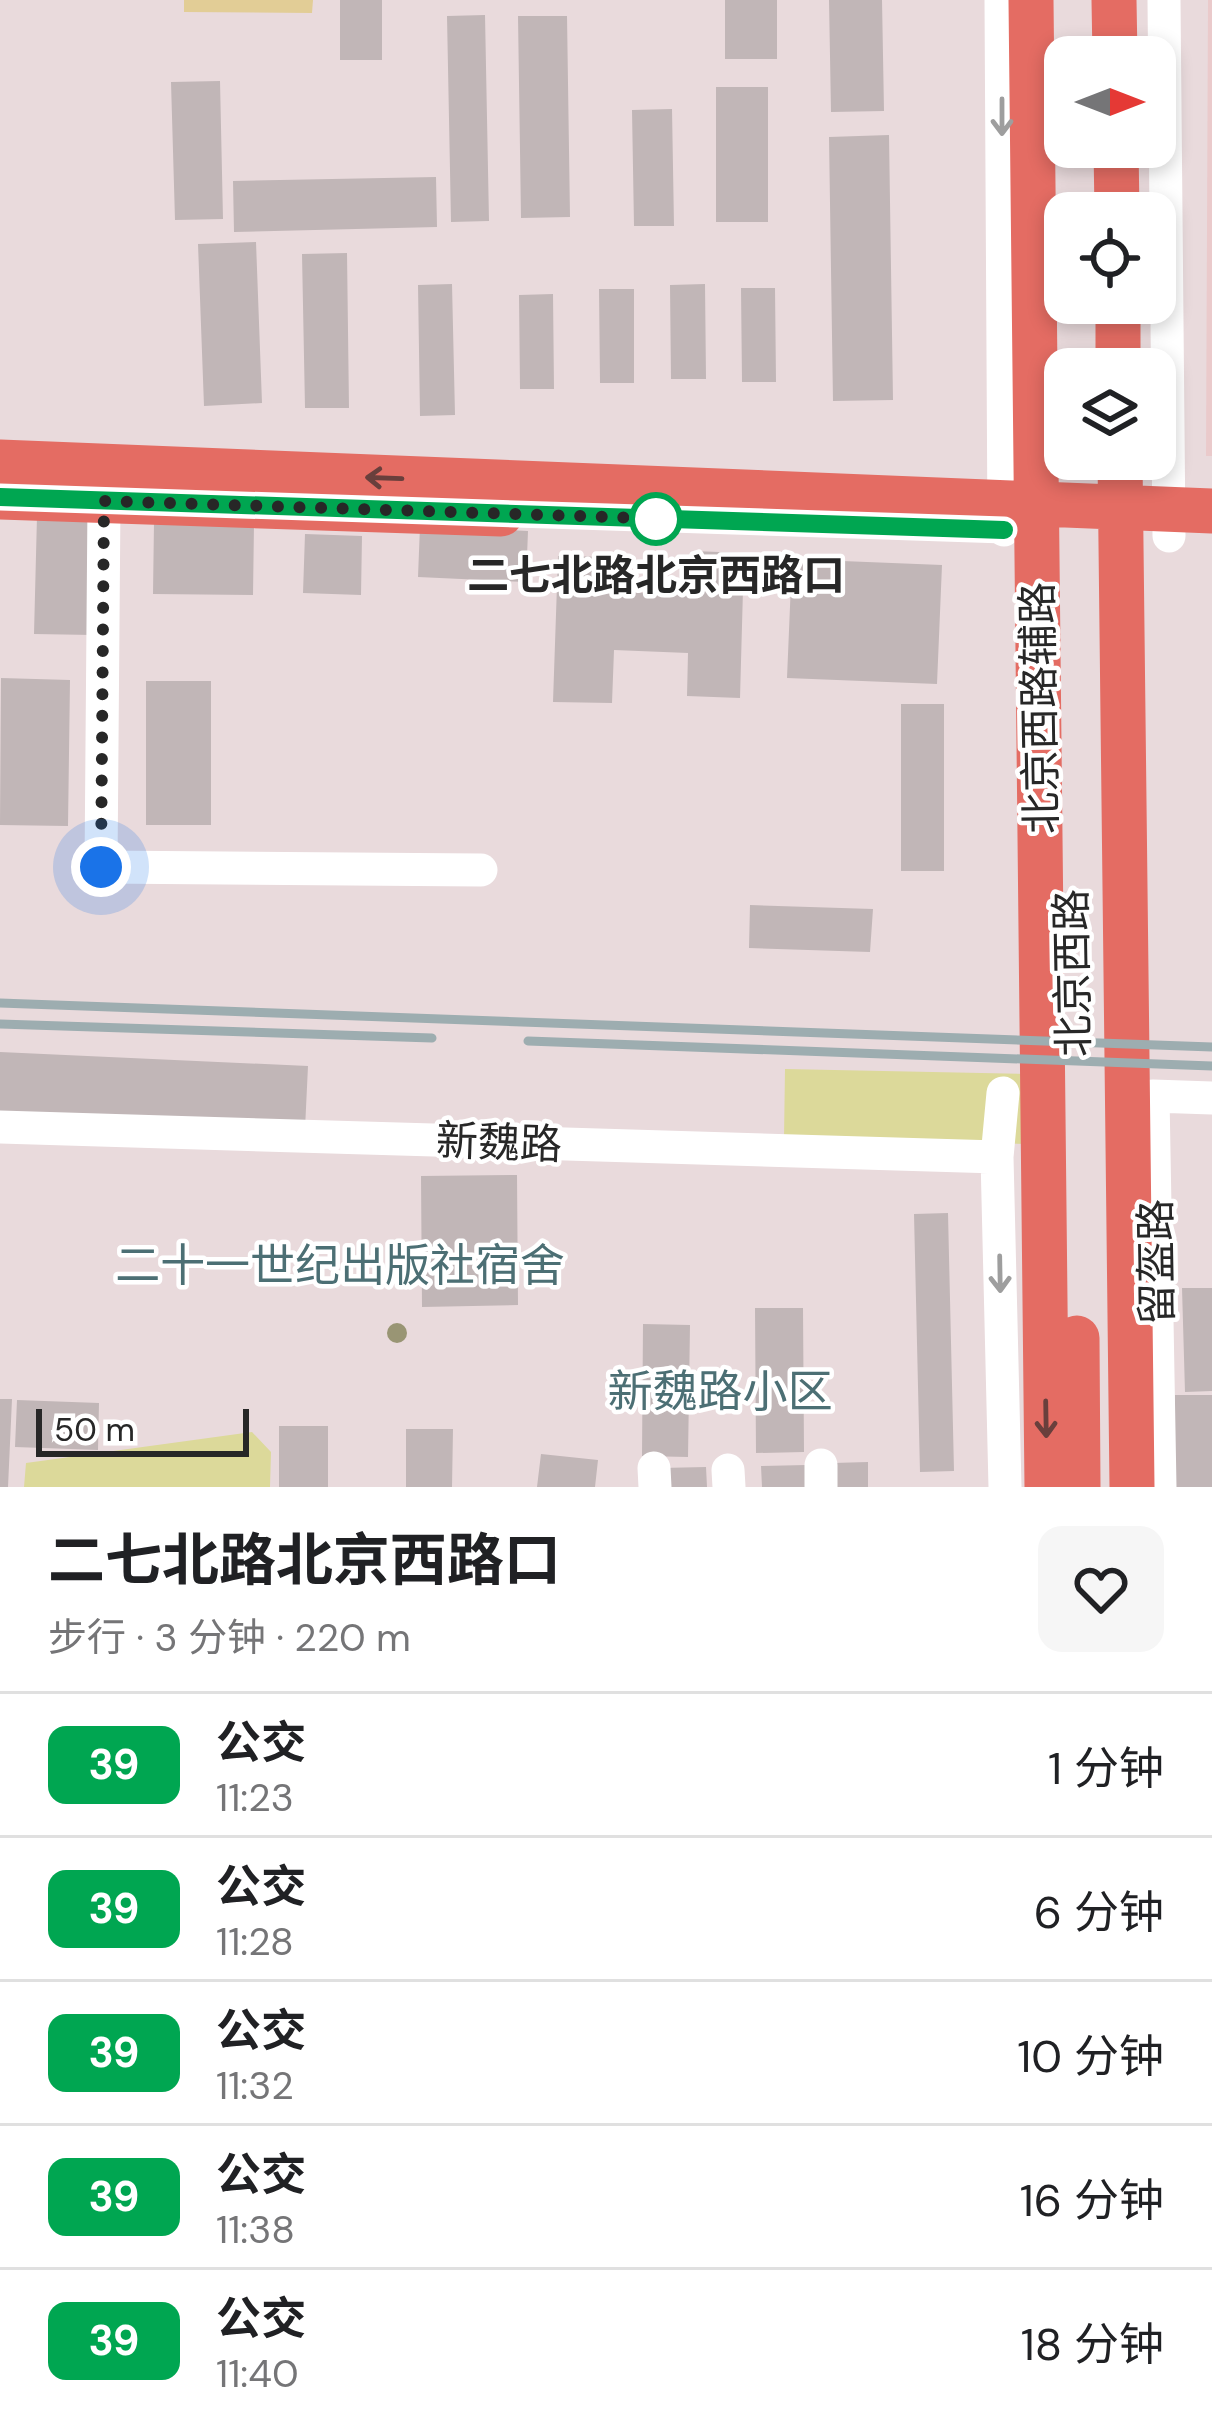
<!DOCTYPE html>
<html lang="zh">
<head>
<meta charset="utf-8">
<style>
	:root { --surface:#fff; --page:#f6f6f6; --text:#202124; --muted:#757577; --line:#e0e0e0 }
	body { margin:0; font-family:"DM Sans","Noto Sans SC",sans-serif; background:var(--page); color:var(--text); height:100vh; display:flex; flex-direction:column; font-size:45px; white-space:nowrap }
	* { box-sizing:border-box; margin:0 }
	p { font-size:39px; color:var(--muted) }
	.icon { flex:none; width:66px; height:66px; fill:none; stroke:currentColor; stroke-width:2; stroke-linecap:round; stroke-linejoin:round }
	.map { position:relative; height:1487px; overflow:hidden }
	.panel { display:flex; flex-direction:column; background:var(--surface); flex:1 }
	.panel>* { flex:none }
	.badge { padding:0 24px; border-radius:18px; font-size:42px; line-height:78px }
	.needle { width:78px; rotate:90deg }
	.fabs { position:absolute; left:1044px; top:36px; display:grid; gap:24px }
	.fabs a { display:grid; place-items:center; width:132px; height:132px; border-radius:24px; background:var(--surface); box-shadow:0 6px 18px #0003; font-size:60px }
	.scale { position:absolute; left:36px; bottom:30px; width:213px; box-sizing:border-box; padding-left:12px; border:6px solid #272727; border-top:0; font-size:33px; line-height:42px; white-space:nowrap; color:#272727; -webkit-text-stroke:9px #fff; paint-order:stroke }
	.you { position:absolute; width:60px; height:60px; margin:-30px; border:9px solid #fff; border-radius:50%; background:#1a73e8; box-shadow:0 0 0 18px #1a73e833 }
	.map>.badge { position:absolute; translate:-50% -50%; box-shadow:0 0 0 6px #fff }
	.round { display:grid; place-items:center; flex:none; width:126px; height:126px; border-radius:24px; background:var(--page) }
	.head { display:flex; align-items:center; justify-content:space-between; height:204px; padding:0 48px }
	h1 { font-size:57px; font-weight:700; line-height:90px }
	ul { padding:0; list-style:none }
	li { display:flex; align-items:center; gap:36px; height:144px; padding:0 48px; border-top:3px solid var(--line) }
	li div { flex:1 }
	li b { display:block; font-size:45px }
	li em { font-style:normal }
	li .badge { min-width:132px; font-weight:700; text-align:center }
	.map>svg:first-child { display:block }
</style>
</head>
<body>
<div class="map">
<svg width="1212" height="1487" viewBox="0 0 1212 1487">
	<rect width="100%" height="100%" fill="#e9dadc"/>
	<path fill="#eacacb" d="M1208,0H1212V456H1206Z"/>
	<path fill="#dcd99a" d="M785,1069L1030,1074L1029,1144L784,1138Z
		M252,1432L271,1452L270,1487H24L26,1463Z"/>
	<path fill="#e2cd96" d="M184,0H313L312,13L184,12Z"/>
	<path fill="#c1b6b7" d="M340,0H382V60H340Z
		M725,0H777V59H725Z
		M829,0H882L884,111L831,112Z
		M485,15L489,221L451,222L447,16Z
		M518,16H567L570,217L521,218Z
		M220,81L223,219L175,220L171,82Z
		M716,87H768V222H716Z
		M672,109L674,226H634L632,110Z
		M889,135L893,400L833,401L829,137Z
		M436,177L437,227L234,232L233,181Z
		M256,242L262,403L204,406L198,244Z
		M347,253L349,408H305L302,254Z
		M452,284L455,415L420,416L418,285Z
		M705,284L706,379H671L670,285Z
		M741,288H775L776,382H742Z
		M599,289H634V383H600Z
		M553,294L554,389H520L519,295Z
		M37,516L95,518L93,635L34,634Z
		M154,522L254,523L253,595L153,594Z
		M420,526L528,531L526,582L418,577Z
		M305,534L362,536L361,595L303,593Z
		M693,551L744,553L740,698L687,696L688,653L614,650L612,703L553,702L558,556L616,557L615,592L692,594Z
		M792,559L942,565L937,684L787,678Z
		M1,678L70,680L68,826L0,825Z
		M146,681H211V825H146Z
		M901,704H944V871H901Z
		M750,905L873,909L870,952L749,948Z
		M0,1052L308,1066L305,1129L0,1115Z
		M517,1175L518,1305L422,1307L421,1176Z
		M948,1213L954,1471L920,1472L914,1214Z
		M1182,1288H1212V1391L1185,1392Z
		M755,1308H803L804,1452L756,1453Z
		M643,1324L690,1325L688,1457L642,1456Z
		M1175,1395H1212V1487H1175Z
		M0,1399H12L8,1487H0Z
		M17,1400L99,1403L98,1450L15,1447Z
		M279,1426H328V1487H279Z
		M406,1429H453L452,1487H406Z
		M541,1454L598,1460L595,1487H537Z
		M868,1462V1487H834L833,1463Z
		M806,1465L807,1487H762L761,1466Z
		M706,1467L707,1487H662L661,1468Z"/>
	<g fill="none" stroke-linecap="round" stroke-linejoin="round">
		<path stroke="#fff" stroke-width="33" d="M1001,0L1004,530
			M1164,0L1169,536
			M104,501L101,867L481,870
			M1003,1093L997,1157L1005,1487
			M0,1127L997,1157
			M821,1465V1487
			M654,1468L655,1487
			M728,1470L729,1487
			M1160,1487L1153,1096L1212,1098"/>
		<path stroke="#e46c63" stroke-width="45" d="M1031,0L1047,1487
			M1114,0L1115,57
			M1116,147L1117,213
			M1118,303V369
			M1120,459L1132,1487
			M0,462L1212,511
			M0,497L501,514
			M1077,1338L1078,1487"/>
		<path stroke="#9dadb0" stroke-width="9" d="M0,1003L1212,1047
			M0,1024L432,1038
			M528,1041L1212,1066"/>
	</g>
	<circle fill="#999574" cx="397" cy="1333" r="10"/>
	<defs><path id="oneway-shaft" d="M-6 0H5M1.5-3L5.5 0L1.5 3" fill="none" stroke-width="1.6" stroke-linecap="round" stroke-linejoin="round" transform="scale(3)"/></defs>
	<g stroke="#9e9e9e">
		<use href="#oneway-shaft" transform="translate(1002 117) rotate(90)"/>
		<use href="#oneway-shaft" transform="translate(1000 1274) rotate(89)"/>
	</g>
	<g stroke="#693f3c">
		<use href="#oneway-shaft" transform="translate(384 478) rotate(-178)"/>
		<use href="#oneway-shaft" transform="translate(1046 1419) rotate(89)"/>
	</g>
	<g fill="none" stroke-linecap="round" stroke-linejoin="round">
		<g stroke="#fff" stroke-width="27">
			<path id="line" d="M0,497L1004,530"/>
		</g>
		<use href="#line" stroke="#00a651" stroke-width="18"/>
		<path stroke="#272727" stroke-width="12" stroke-dasharray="0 21.6" d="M101,867L104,501L673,519H656"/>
	</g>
	<circle fill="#fff" stroke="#00a651" stroke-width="6" cx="656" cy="519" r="24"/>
	<g text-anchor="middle" stroke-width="9" stroke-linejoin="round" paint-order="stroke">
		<g font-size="42" font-weight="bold" fill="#272727" stroke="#fff">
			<text x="656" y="590">二七北路北京西路口</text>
		</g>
		<g font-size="42" fill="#272727" stroke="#fff">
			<text transform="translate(1039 708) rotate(-91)" y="15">北京西路辅路</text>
			<text transform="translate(1072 973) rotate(-91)" y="15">北京西路</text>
			<text transform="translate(499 1142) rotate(2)" y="15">新魏路</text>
			<text transform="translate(1156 1262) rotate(-91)" y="15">留盔路</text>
		</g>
		<g font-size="45" fill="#4c6f74" stroke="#fff">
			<text x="340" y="1281">二十一世纪出版社宿舍</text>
			<text x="720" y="1407">新魏路小区</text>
		</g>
	</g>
</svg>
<div class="fabs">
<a><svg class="needle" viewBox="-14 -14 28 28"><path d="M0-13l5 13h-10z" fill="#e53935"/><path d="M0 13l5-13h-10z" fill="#757577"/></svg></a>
<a><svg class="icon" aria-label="locate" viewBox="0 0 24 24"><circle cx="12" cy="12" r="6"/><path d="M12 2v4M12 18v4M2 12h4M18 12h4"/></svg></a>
<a><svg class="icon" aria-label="layers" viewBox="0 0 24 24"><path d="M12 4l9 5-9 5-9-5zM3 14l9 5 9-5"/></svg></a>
</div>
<div class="scale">50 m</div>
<div class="you" style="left:101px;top:867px"></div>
</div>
<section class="panel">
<div class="head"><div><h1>二七北路北京西路口</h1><p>步行 · 3 分钟 · 220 m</p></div><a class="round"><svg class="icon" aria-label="heart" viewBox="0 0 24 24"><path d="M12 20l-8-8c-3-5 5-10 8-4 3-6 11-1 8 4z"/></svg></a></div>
<ul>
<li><span class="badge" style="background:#00a651;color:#fff">39</span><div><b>公交</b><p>11:23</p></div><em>1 分钟</em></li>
<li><span class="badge" style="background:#00a651;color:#fff">39</span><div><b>公交</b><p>11:28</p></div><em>6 分钟</em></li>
<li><span class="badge" style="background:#00a651;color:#fff">39</span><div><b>公交</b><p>11:32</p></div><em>10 分钟</em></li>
<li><span class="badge" style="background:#00a651;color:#fff">39</span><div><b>公交</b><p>11:38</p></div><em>16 分钟</em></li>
<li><span class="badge" style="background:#00a651;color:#fff">39</span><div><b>公交</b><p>11:40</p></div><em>18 分钟</em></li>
</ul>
</section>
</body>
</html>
